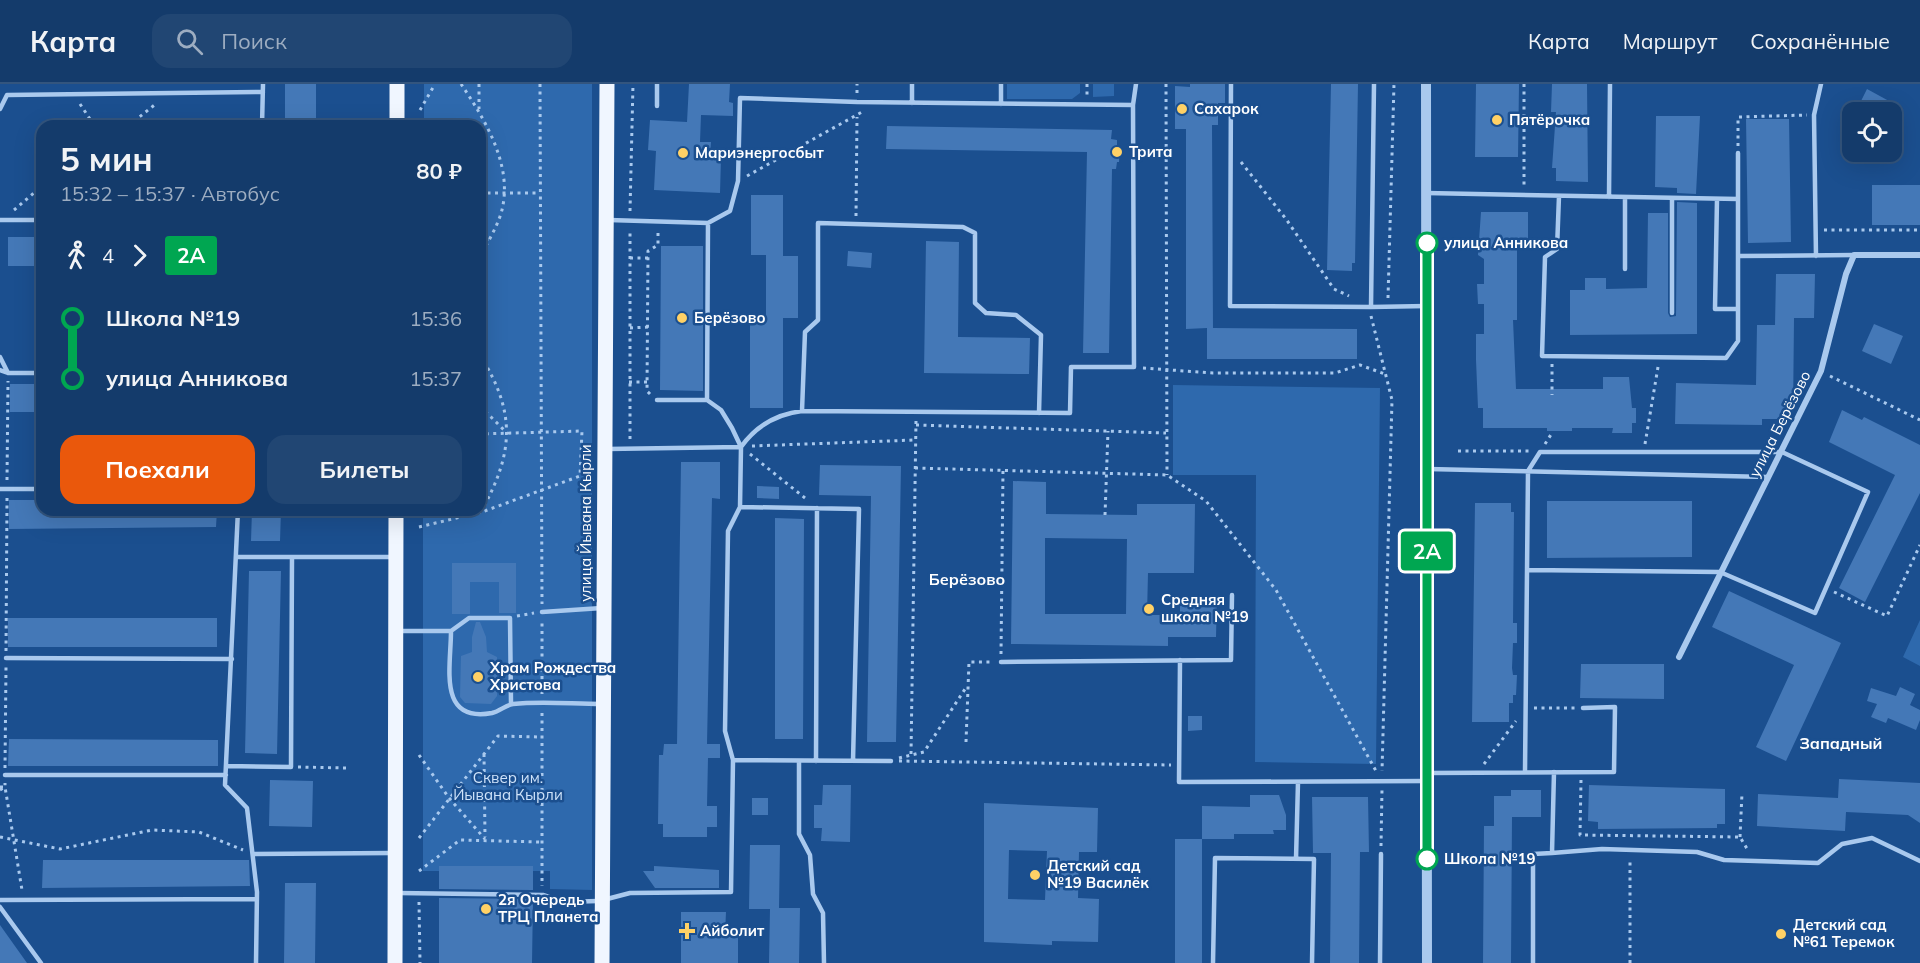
<!DOCTYPE html>
<html lang="ru">
<head>
<meta charset="utf-8">
<style>
	:root { --surface:#143b6b; --page:#214673; --text:#f1f3f6; --muted:#9dadc1; --line:#33557e; --accent:#ea580c }
	body { margin:0; font-family:Mulish,sans-serif; background:var(--page); color:var(--text); height:100vh; display:flex; flex-direction:column; font-size:22px; white-space:nowrap }
	* { box-sizing:border-box; margin:0 }
	p { font-size:20px; color:var(--muted) }
	.icon { flex:none; width:33px; height:33px; fill:none; stroke:currentColor; stroke-width:2; stroke-linecap:round; stroke-linejoin:round }
	.map { position:relative; flex:1; overflow:hidden }
	.drawer { position:absolute; left:36px; top:36px; width:450px; height:396px; display:flex; flex-direction:column; background:var(--surface); border-radius:18px; box-shadow:0 6px 24px #0002,0 0 0 2px var(--line) }
	.drawer>* { flex:none }
	.badge { padding:0 12px; border-radius:4px; font-size:21px; line-height:39px }
	.fabs { position:absolute; left:1842px; top:18px; display:grid; gap:12px }
	.fabs a { display:grid; place-items:center; width:60px; height:60px; border-radius:12px; background:var(--surface); box-shadow:0 6px 24px #0002,0 0 0 2px var(--line); font-size:30px }
	.map>.badge { position:absolute; translate:-50% -50%; box-shadow:0 0 0 3px #fff }
	.legs { display:flex; align-items:center; gap:9px; height:66px; padding:0 24px; font-size:20px }
	.legs p { margin-inline-start:auto }
	.headline { display:flex; align-items:center; justify-content:space-between; height:102px; padding:0 24px }
	h1 { font-size:33px; font-weight:700; line-height:45px }
	.primary-button { display:flex; gap:12px; margin-top:auto; padding:12px 24px }
	.primary-button a { flex:1; height:69px; border-radius:18px; background:var(--accent); color:#fff; font-size:24px; font-weight:700; line-height:69px; text-align:center }
	.primary-button a+a { background:var(--page); color:var(--text) }
	ul { padding:0 24px; list-style:none }
	li { display:flex; align-items:center; gap:21px; height:60px; font-size:22px }
	li i { display:grid; place-items:center; width:9px; height:100%; margin:0 8px; background:currentColor }
	li i::after { content:''; width:15px; height:15px; margin:-8px; border:4px solid; border-radius:50%; background:var(--surface) }
	li p { margin-inline-start:auto }
	li:first-child i { background:linear-gradient(#0000 50%,currentColor 0) }
	li:last-child i { background:linear-gradient(currentColor 50%,#0000 0) }
	header { display:flex; align-items:center; gap:36px; box-sizing:border-box; height:84px; padding:0 30px; background:var(--surface); border-bottom:2px solid var(--line) }
	header strong { font-size:28px }
	nav { display:flex; gap:33px; margin-inline-start:auto; font-size:21px }
	.search { width:420px; height:54px; background:var(--page); display:flex; align-items:center; gap:15px; box-sizing:border-box; padding:0 21px; border-radius:18px; color:var(--muted); font-size:22px }
	.map>svg:first-child { display:block }
</style>
</head>
<body>
<header>
<strong>Карта</strong>
<div class="search"><svg class="icon" aria-label="search" viewBox="0 0 24 24"><circle cx="10" cy="10" r="6"/><path d="M15 15l6 6"/></svg>Поиск</div>
<nav><a>Карта</a><a>Маршрут</a><a>Сохранённые</a></nav>
</header>
<div class="map">
<svg width="1920" height="879" viewBox="0 0 1920 879">
	<rect width="100%" height="100%" fill="#1b4f8f"/>
	<path fill="#2e69ad" d="M424,0H592V806L550,805V787H423V426H480V42H424Z
		M1007,0H1080V9L1072,15H1007Z
		M1093,0H1114V12L1093,13Z
		M1173,301L1380,304L1376,680L1255,678L1256,391H1173Z
		M1920,536V582L1903,573Z"/>
	<path fill="#4478b7" fill-rule="evenodd" d="M285,0H316V42H285Z
		M689,0H730L729,18L733,19V32L701,31L700,58H711L710,72L721,73L720,109L654,106L656,67L648,66L650,36L687,38Z
		M1190,0H1225V19H1218V41H1212L1213,244L1357,245V275H1207V244L1186,245V45H1175V2L1190,3Z
		M1331,0H1358L1355,179H1352V187L1327,186Z
		M1476,0H1519L1518,73H1475Z
		M1552,0H1587L1588,98L1556,97V84H1552L1556,28H1551Z
		M1867,5L1889,17L1883,28H1877L1860,19Z
		M1656,32H1700L1696,110L1677,109V104L1655,103Z
		M1746,35H1789L1791,158L1748,159Z
		M887,42L1112,46L1111,55L1117,56V62H1120L1119,78H1117L1116,85H1112L1109,269H1083L1087,68L886,65Z
		M1872,101H1920V141H1872Z
		M751,111H783V172H798V234H783V324H750V234H766V171H751Z
		M1677,118L1697,119V250L1570,251V206H1585V194H1606V205L1647,204L1648,129H1668V229L1670,233L1676,232Z
		M1481,128H1528V157H1517V236H1513L1516,305H1603V293H1629L1632,324H1636V339H1632V349H1612L1613,344H1572V347H1547V344H1483V324H1478L1476,276V250H1484V220H1478L1477,200H1484V175L1478,171Z
		M8,153H42V182H8Z
		M926,157L959,158L958,253L1030,254L1029,290L924,289Z
		M661,162H703V307L660,306Z
		M848,167L872,169L871,184L847,182Z
		M1776,190H1815L1814,234H1794L1793,331H1782L1781,335H1762V341L1675,340L1676,299L1756,301L1757,241H1775Z
		M1874,240L1903,252L1891,280L1862,267Z
		M10,300H42V328H10Z
		M1842,326L1862,336L1864,333L1920,361V409L1865,518L1839,504L1895,391L1829,358Z
		M681,378H720V415L712,414L707,660H720V674H708L707,722H717V743H707V753H663V740H658L659,671H663L664,660H677Z
		M820,381L901,382L896,658H867L871,412L819,411Z
		M1013,397L1046,398V430L1137,431V420H1195L1194,489H1148L1147,531H1180V513H1217L1216,553H1168V562L1011,560ZM1045,454L1127,455L1126,530H1045Z
		M757,402L779,403V415L757,414Z
		M9,416H42V426H217L216,443L9,445Z
		M1547,417H1692V473L1547,474Z
		M1475,419H1511V428H1514L1513,539H1517V559H1513L1512,584L1513,591H1517L1516,611H1513V619H1509V638H1472Z
		M252,426H281L280,457H251Z
		M775,434L804,435L803,655H775Z
		M452,479H516V529H499V498H470V530H452Z
		M249,487H281L277,670L245,669Z
		M1729,507L1841,559L1786,677L1756,663L1794,581L1712,543Z
		M8,534H217V563H8Z
		M476,538H480L486,553L487,568L497,573V612L491,620L465,619L460,613L461,572L472,568V553Z
		M1581,580H1664V615L1580,614Z
		M1900,603L1915,610L1910,621L1920,626V636L1916,646L1888,634L1886,639L1871,633L1877,620L1867,617L1871,604L1896,612Z
		M1188,632H1202V646L1188,647Z
		M9,655L218,656V682H8Z
		M1839,695L1920,699V739L1908,731L1846,728L1845,747L1757,742L1758,710L1838,714Z
		M270,696L313,697L312,743L269,742Z
		M823,701H851L850,758L821,757L822,744H814V721H822Z
		M1589,701L1725,705V740H1717V744L1598,745V738L1588,737Z
		M1511,706H1541V733H1512L1511,879H1483L1484,742H1494V712H1511Z
		M1250,711H1279L1286,731V746H1273L1274,750H1234V755H1202V722L1250,723Z
		M1312,713H1368L1369,768H1360L1359,879H1330L1331,769H1313Z
		M752,714H768V731H752Z
		M984,719L1098,724L1097,768H1079L1078,814L1099,815L1098,858L1052,857V861L984,858ZM1009,766L1047,767L1045,816L1008,815Z
		M1175,755H1202V879H1175Z
		M750,761H780L779,824H800L799,879H769L770,825H749Z
		M43,776H249L250,802L42,804Z
		M439,782H533V806L439,805Z
		M654,782L719,786V804H655L643,787H654Z
		M285,799H316L315,879H284Z
		M439,814L533,815L532,879H439Z
		M681,828H726L725,850H738V879H681Z
		M0,841L27,879H0Z"/>
	<g fill="none" stroke-linecap="round" stroke-linejoin="round">
		<path stroke="#a9c9ee" stroke-width="3" stroke-dasharray="3 4.5" stroke-linecap="butt" d="M461,0C484,34 511,78 503,121C500,139 488,157 480,173
			M479,0V25
			M540,0L542,520
			M1087,0V13
			M1166,0L1167,391
			M1524,0V103
			M857,9V0
			M80,20L92,38L102,42
			M420,26L435,0
			M128,42L157,19
			M1738,62V33L1807,31
			M1241,78L1286,135L1334,205L1349,212
			M747,92L862,28
			M480,109H540
			M14,126L42,102
			M630,127L633,0
			M856,132L857,33
			M1824,146H1920
			M480,152L488,157
			M630,174H648
			M480,181L481,272
			M1388,214L1394,0
			M1371,232L1392,316L1382,687
			M630,244L648,243
			M480,271C516,328 514,368 482,426
			M1552,280V311
			M1143,284L1213,289H1335L1360,281L1385,290
			M1830,292L1920,336
			M629,298H648
			M650,310L647,307L648,167L658,161V146
			M480,322L508,350
			M916,341L1166,349
			M630,355V146
			M1545,360L1552,349
			M1645,360L1658,283
			M752,362L915,356
			M1458,367H1530
			M750,370L805,414
			M915,384L1167,391L1206,417L1276,506L1376,687
			M7,396L8,297
			M1105,431L1108,347
			M419,443L482,428L580,392L582,347L480,350
			M1834,508L1887,532L1920,461
			M517,532L534,529
			M6,567L7,414
			M1001,570L1003,386
			M542,610V536
			M1534,624H1576
			M542,629V802
			M966,658L969,578H993
			M484,670L485,753
			M911,670L916,336
			M419,671L449,714L485,755
			M899,674L924,668L967,602
			M899,677L1171,681
			M1484,680L1516,637
			M298,683L346,684
			M5,684L6,582
			M1581,696L1580,751L1740,753L1749,768
			M0,703H5L22,806
			M0,706L5,703V699
			M0,753L60,765L152,746L199,748L243,766
			M1740,753L1742,709
			M419,754L498,652L541,653
			M1381,762L1382,705
			M419,787L460,756L541,758
			M419,818L420,879
			M1630,879V774"/>
		<path stroke="#a9c9ee" stroke-width="4.5" d="M1001,0V20
			M1231,0L1230,222L1371,223
			M1374,0L1371,223L1427,222
			M912,19V0
			M657,22V0
			M0,25L7,11L263,8
			M262,42L263,0
			M1426,109L1738,115
			M1559,112L1557,165L1545,173L1542,272L1726,274L1738,257V69
			M1609,113L1610,0
			M1625,113V185
			M1717,115L1715,225H1738
			M0,136H42
			M609,136L708,139L730,127L738,97L740,14L857,18L1133,21L1136,0
			M1738,172L1854,171
			M1816,172L1814,31L1821,0
			M1672,229V114
			M0,273L8,289
			M0,286L8,289H42
			M707,316L708,139
			M802,327L805,248L818,236V139L963,143L975,149V219L986,229L1016,231L1041,251L1039,329
			M607,365L741,363C756,342 777,330 802,327L1070,329L1071,283H1134L1133,21
			M1428,385L1767,393
			M0,405H42
			M740,423L859,425L853,677
			M238,426L225,701L247,724L257,808L256,879
			M237,473H393
			M542,528L602,524
			M399,547H451C451,583 437,639 492,629C500,627 506,621 513,620C542,617 572,620 601,620
			M451,547L469,534H510L511,620
			M6,574L232,575
			M1180,576L1179,698L1427,697
			M1001,578L1231,576L1232,511
			M733,676L891,677
			M799,677V750L810,771L813,810L823,829L824,879
			M816,677L817,424
			M226,682L291,683L292,473
			M1525,688L1528,387L1540,368H1782L1868,408L1815,529L1720,488L1527,486
			M1554,688L1552,769L1602,765L1697,768L1724,776L1818,779L1842,760L1872,754L1920,777
			M1428,689L1614,688L1615,623L1583,624
			M5,691H226
			M253,770L393,769
			M1296,775L1298,698
			M398,809L543,811L564,818L598,817
			M607,815L630,809L731,808L733,676L725,647L728,447L740,423L741,363L732,344L721,326L707,316H657
			M0,816L257,815
			M0,823L41,879
			M1213,879L1215,774L1314,775L1312,879
			M1380,879L1381,770
			M1533,879V770L1552,769"/>
		<path stroke="#a9c9ee" stroke-width="6" d="M1679,573L1821,287L1846,190L1854,171H1920"/>
		<path stroke="#a9c9ee" stroke-width="10" d="M1426,0L1427,879"/>
		<path stroke="#f0f6ff" stroke-width="15" d="M397,42V0
			M395,879L396,426
			M602,879L607,0"/>
	</g>
	<g fill="none" stroke-linecap="round" stroke-linejoin="round">
		<g stroke="#fff" stroke-width="14">
			<path id="line-1" d="M1427,159V775"/>
		</g>
		<use href="#line-1" stroke="#00a651" stroke-width="9"/>
	</g>
	<g fill="#ffd166" stroke="#1b4f8f" stroke-width="2">
		<circle cx="1182" cy="25" r="6"/>
		<circle cx="1497" cy="36" r="6"/>
		<circle cx="1117" cy="68" r="6"/>
		<circle cx="683" cy="69" r="6"/>
		<circle cx="682" cy="234" r="6"/>
		<circle cx="1149" cy="525" r="6"/>
		<circle cx="478" cy="593" r="6"/>
		<circle cx="1035" cy="791" r="6"/>
		<circle cx="486" cy="825" r="6"/>
		<path d="M684 838h6v6h6v6h-6v6h-6v-6h-6v-6h6z"/>
		<circle cx="1781" cy="850" r="6"/>
	</g>
	<g fill="#fff" stroke="#00a651" stroke-width="3">
		<circle cx="1427" cy="159" r="10"/>
		<circle cx="1427" cy="775" r="10"/>
	</g>
	<g text-anchor="middle" stroke-width="5" stroke-linejoin="round" paint-order="stroke">
		<g font-size="15" font-weight="bold" fill="#fff" stroke="#1b4f8f" text-anchor="start">
			<text x="1194" y="30">Сахарок</text>
			<text x="1509" y="41">Пятёрочка</text>
			<text x="1129" y="73">Трита</text>
			<text x="695" y="74">Мариэнергосбыт</text>
			<text x="694" y="239">Берёзово</text>
			<text x="1161" y="521">Средняя<tspan x="1161" dy="17">школа №19</tspan></text>
			<text x="490" y="589">Храм Рождества<tspan x="490" dy="17">Христова</tspan></text>
			<text x="1047" y="787">Детский сад<tspan x="1047" dy="17">№19 Василёк</tspan></text>
			<text x="498" y="821">2я Очередь<tspan x="498" dy="17">ТРЦ Планета</tspan></text>
			<text x="1793" y="846">Детский сад<tspan x="1793" dy="17">№61 Теремок</tspan></text>
			<text x="700" y="852">Айболит</text>
		</g>
		<g font-size="15" font-weight="bold" fill="#fff" stroke="#1b4f8f" text-anchor="start">
			<text x="1444" y="164">улица Анникова</text>
			<text x="1444" y="780">Школа №19</text>
		</g>
		<g font-size="15" fill="#fff" stroke="#1b4f8f">
			<text transform="translate(1780 340) rotate(-63)" y="5">улица Берёзово</text>
			<text transform="translate(586 439) rotate(-90)" y="5">улица Йывана Кырли</text>
		</g>
		<g font-size="15" fill="#cfe3fa" stroke="#1b4f8f">
			<text x="508" y="699">Сквер им.<tspan x="508" dy="17">Йывана Кырли</tspan></text>
		</g>
		<g font-size="16" font-weight="bold" fill="#fff" stroke="#1b4f8f">
			<text x="967" y="501">Берёзово</text>
			<text x="1841" y="665">Западный</text>
		</g>
	</g>
</svg>
<div class="fabs">
<a><svg class="icon" aria-label="locate" viewBox="0 0 24 24"><circle cx="12" cy="12" r="6"/><path d="M12 2v4M12 18v4M2 12h4M18 12h4"/></svg></a>
</div>
<b class="badge" style="left:1427px;top:467px;background:#00a651;color:#fff">2А</b>
<section class="drawer">
<div class="headline"><div><h1>5 мин</h1><p>15:32 – 15:37 · Автобус</p></div><b>80 ₽</b></div>
<div class="legs"><svg class="icon" aria-label="walk" viewBox="0 0 24 24"><circle cx="13" cy="4" r="2"/><path d="M13 8l-2 6 4 7M11 14l-3 7M7 12l3-4h3l4 4"/></svg>4<svg class="icon" aria-label="forward" viewBox="0 0 24 24"><path d="M9 5l7 7-7 7"/></svg><b class="badge" style="background:#00a651;color:#fff">2А</b></div>
<ul>
<li><i style="color:#00a651"></i><b>Школа №19</b><p>15:36</p></li>
<li><i style="color:#00a651"></i><b>улица Анникова</b><p>15:37</p></li>
</ul>
<div class="primary-button"><a>Поехали</a><a>Билеты</a></div>
</section>
</div>
</body>
</html>
